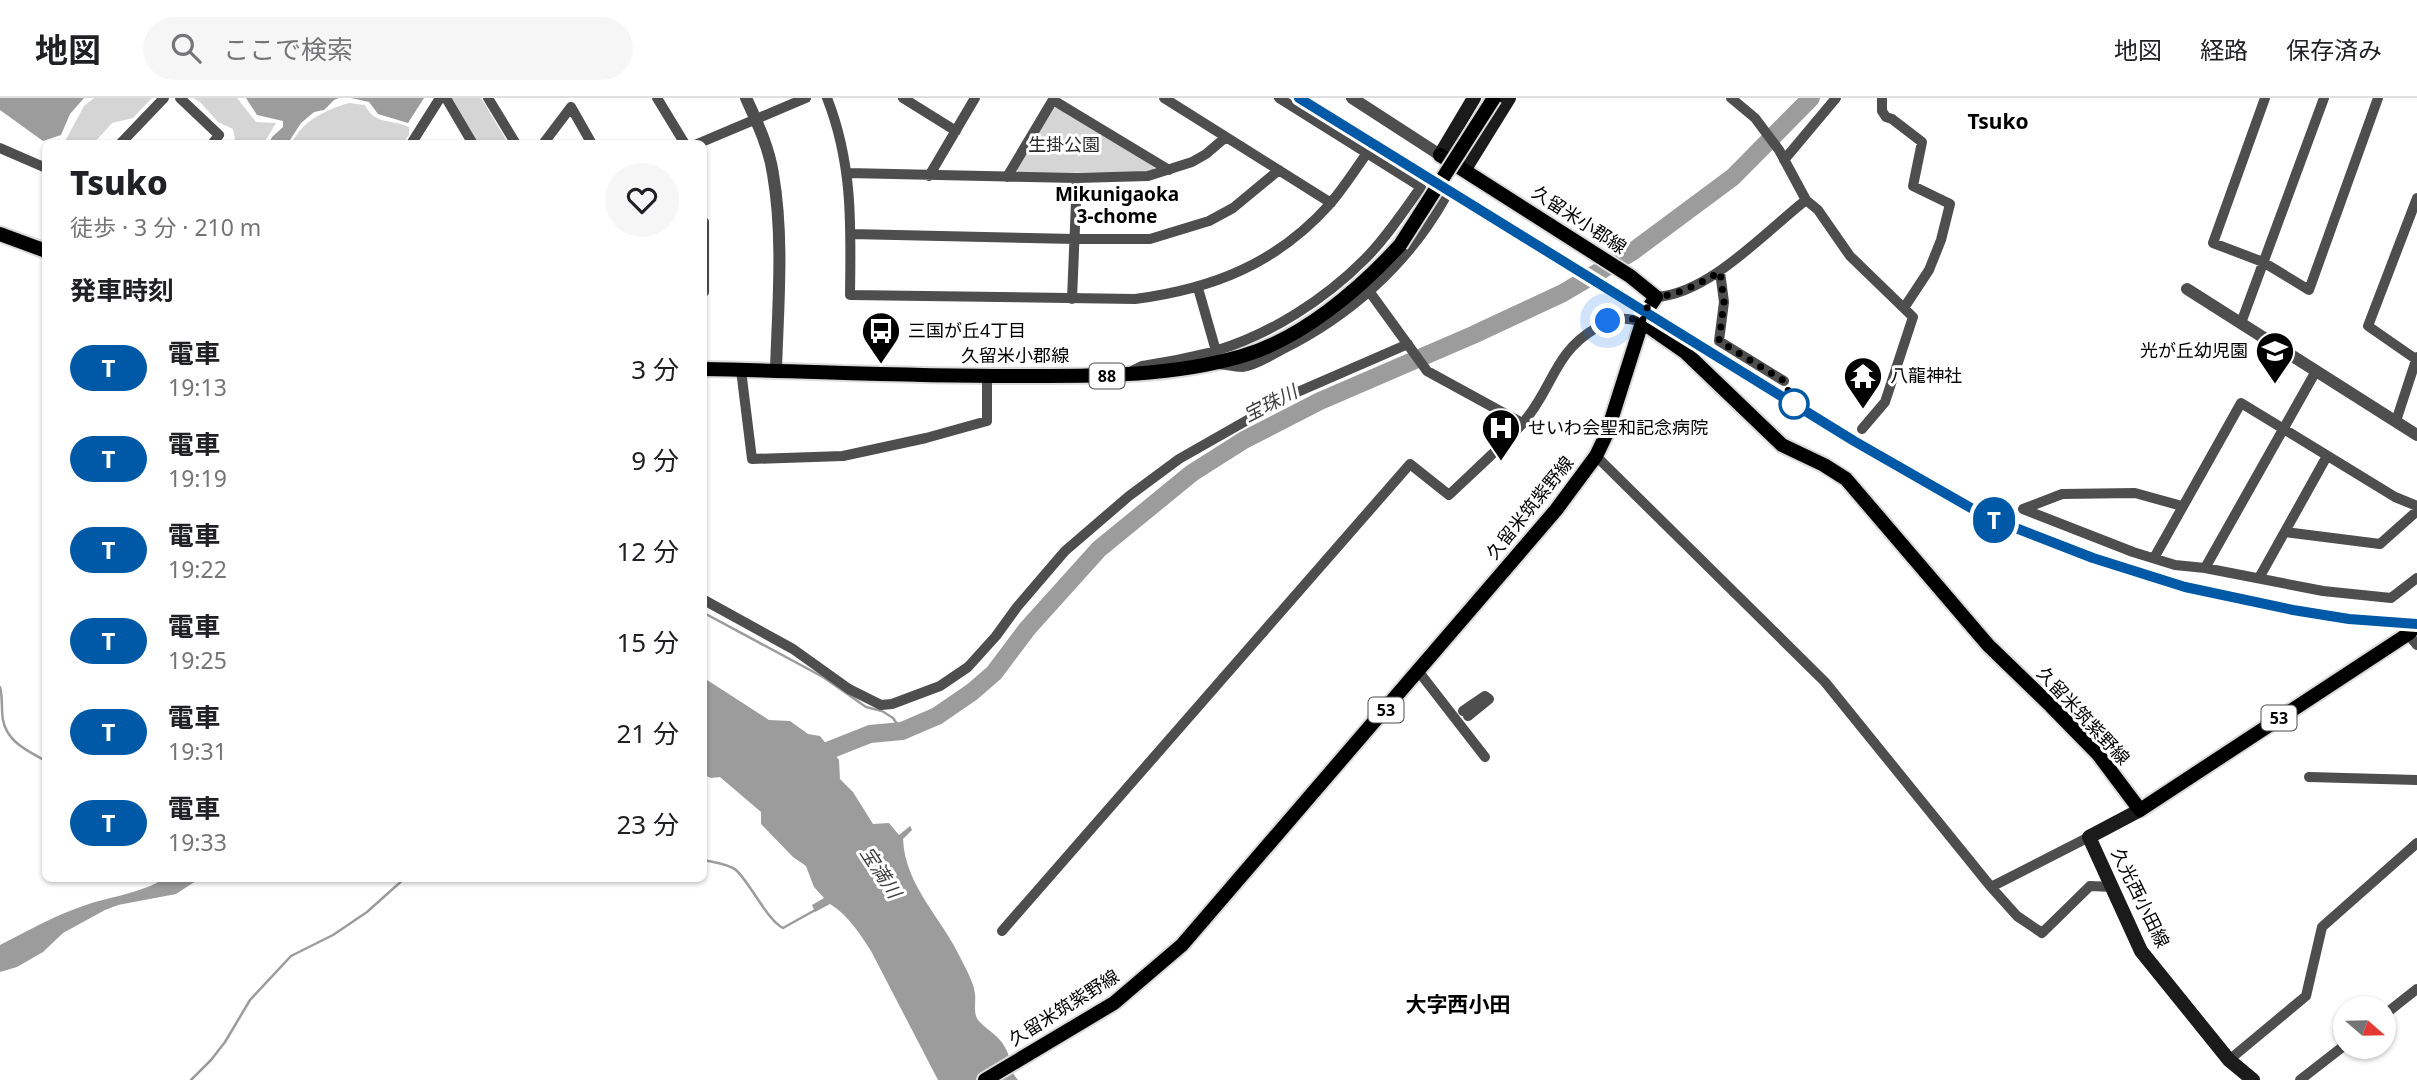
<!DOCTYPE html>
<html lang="ja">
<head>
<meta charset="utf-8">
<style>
	:root { --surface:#fff; --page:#f6f6f6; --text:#202124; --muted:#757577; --line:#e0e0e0 }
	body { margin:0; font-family:"Noto Sans","Noto Sans JP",sans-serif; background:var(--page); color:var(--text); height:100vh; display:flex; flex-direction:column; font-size:26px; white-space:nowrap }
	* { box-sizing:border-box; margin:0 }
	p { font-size:23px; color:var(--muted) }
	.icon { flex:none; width:38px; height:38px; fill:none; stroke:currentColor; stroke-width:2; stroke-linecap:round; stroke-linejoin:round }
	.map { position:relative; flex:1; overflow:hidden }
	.side { position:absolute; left:42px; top:42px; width:665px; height:742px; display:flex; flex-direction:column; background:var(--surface); border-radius:10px; box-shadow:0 2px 5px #0004 }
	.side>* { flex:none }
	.badge { padding:0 14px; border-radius:23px; font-size:24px; line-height:46px }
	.needle { width:46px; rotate:110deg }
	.controls { position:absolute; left:2333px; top:898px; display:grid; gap:14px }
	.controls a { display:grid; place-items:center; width:63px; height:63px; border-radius:50%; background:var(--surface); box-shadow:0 2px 5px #0004; font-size:35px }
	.you { position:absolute; width:35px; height:35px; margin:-18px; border:5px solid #fff; border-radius:50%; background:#1a73e8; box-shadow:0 0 0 10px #1a73e833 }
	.map>.badge { position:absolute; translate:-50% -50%; box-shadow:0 0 0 4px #fff }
	h2 { padding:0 28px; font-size:26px; line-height:63px }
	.round { display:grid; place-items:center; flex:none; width:74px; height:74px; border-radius:37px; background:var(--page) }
	.summary { display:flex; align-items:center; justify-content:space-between; height:119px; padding:0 28px }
	h1 { font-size:33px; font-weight:800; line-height:52px }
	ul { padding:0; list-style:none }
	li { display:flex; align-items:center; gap:21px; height:91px; padding:0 28px }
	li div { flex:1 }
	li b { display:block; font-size:26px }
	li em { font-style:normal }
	li .badge { min-width:77px; font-weight:700; text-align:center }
	header { display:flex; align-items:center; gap:42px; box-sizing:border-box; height:98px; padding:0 35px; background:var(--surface); border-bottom:2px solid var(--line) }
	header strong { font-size:33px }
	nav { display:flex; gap:38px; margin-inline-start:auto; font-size:24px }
	.search { width:490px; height:63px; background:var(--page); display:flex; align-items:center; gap:18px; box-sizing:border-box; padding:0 24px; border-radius:38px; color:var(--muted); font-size:26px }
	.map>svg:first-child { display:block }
</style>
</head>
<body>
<header>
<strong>地図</strong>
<div class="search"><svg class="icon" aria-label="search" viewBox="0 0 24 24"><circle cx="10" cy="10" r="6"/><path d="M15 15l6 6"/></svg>ここで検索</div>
<nav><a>地図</a><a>経路</a><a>保存済み</a></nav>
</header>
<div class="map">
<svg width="2417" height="982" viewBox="0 0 2417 982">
	<rect width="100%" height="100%" fill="#fff"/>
	<path fill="#d5d5d5" d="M94,0H152L133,20L112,25L94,45H64L84,8Z
		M193,0H237L256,24L276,25L264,45H230L235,41L233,31L218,24L200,4Z
		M452,0H481L508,45H478Z
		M349,5L365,7C374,27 392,21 409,29V37L403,45H292C303,22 326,12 349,5Z
		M1058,9L1155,68L1153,74L1018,75L1016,70L1053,10Z"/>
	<path fill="#9c9c9c" d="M0,0H84L70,16L61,37L43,43L0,12Z
		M246,0H339L334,2L324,12L314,14L301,25L288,45L269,46L272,39L283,29V23L257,17Z
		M351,0H424L408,25L378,16L369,4Z
		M704,580L769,622L790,623L808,636L820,638L839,662L840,681L853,694L873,726L889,725L899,737L910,728L912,732L903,741C905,788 942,820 961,861C966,871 974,885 975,896C976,904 973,915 978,922C986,932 1000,937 1007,953C1012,966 1008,970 1018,982H938L871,853C860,836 848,817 830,806L815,814L812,807L824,800L814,789L806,768L793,759L761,726V714L720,679L711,680L704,677Z
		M165,780L199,781L176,796L118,807L105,812L63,835L43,854L17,869L0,874V847C27,833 54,818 83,808C111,798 140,796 165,780Z"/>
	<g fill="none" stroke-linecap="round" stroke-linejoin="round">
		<path stroke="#9c9c9c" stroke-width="2.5" d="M704,515L823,579L866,609L882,613L893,620L902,633
			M0,589C3,600 1,611 3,622C7,644 28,653 46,663
			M704,762C713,764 729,766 736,772C751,786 767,822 783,830L817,811
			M191,982L211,962L225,944L250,902L291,858L333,837L367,814L405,780"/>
		<path stroke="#9c9c9c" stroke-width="18" d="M812,661L817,657L870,636L902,633L937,618L972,594L994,575L1027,531L1099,451L1192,375L1244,342L1320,303L1473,237L1563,195L1632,154L1733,79L1811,0"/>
		<g stroke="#dbdbdb" stroke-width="18">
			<path id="primary" d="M0,136L46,153
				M1642,224L1685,254L1782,347L1824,367L1846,381L1988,547L2051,608L2098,656L2140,712L2408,536L2417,527
				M704,271C813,273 922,279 1032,278C1102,278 1173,278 1242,258C1301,241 1359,192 1400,147
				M985,982L1114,905L1182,847L1556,412L1596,358L1607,335L1645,215L1656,199L1630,178L1440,57"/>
		</g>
		<path stroke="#4e4e4e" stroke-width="10" d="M180,0L219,37L212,46
			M446,0L473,46
			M488,0L516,46
			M657,0L685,46
			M827,0C853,66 851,128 850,197L1135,201C1212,191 1276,166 1329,107C1343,91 1355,72 1367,55
			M903,0L956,33
			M1164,0L1331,105
			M1731,0L1755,20L1779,52L1806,102L1818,112L1850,158L1913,219L1885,304L1862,331
			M1882,0V13L1886,19L1892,21L1922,44L1913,88L1950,106L1941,142L1929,172L1904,210
			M2265,0L2213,145L2263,164L2309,192L2378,0
			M1053,2L1169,72
			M120,46L164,0
			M411,46L440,0
			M543,46L571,9L592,46
			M697,46L806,0
			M0,50L46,70
			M1784,62L1836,0
			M848,75L1077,80L1148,78L1192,64L1206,56L1226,39
			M929,78L975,0
			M1007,79L1054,0
			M2417,100L2368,228L2417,262
			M704,124V194
			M851,136L1075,141H1150L1209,123L1233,110L1279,72
			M1720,174L1724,204L1719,243L1784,283
			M1198,190L1216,253
			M1369,193L1427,273L1522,325
			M1656,199C1709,196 1765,134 1806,102
			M1072,201L1077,80
			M2241,225L2324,0
			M1220,266C1227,267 1235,269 1242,269C1254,268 1270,258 1281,252C1349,219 1408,166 1445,100
			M741,272L752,361L843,358L926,340L987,323V278
			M1132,273L1142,268C1166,264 1191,260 1215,253C1271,236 1324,202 1365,161C1386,140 1403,114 1421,89L1279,0
			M2396,323L2417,259
			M1596,358L1825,584L1991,789L2017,818L2042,835L2090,788L2113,789
			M2023,411L2133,454L2175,467L2205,470L2323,493L2391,500L2417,480
			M2023,411L2062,396L2135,395L2182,408
			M2285,434L2380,446L2417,413
			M2154,460L2241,305L2395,399L2417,408
			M2205,470L2316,273
			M2259,480L2327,358
			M704,502L793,551L849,591L881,607L892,606L940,588L968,569L996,538L1017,509L1065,453L1129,398L1179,361L1293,296L1408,246
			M2408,536L2417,547
			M1419,574L1485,659
			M1463,613L1485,598L1489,601L1468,618
			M2309,679L2417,682
			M1991,789L2089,739
			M1002,833L1410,366L1449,397C1473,374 1499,351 1522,326C1553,291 1553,255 1596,230C1614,220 1623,218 1642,224
			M2384,917L2417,891
			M2229,962L2306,898L2322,829L2417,745
			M2300,982L2345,947"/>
		<path stroke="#4e4e4e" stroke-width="12" d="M746,0C757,24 769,49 773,76C784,140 778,207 776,271
			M1352,0L1440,57
			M2187,191L2417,337"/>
		<path stroke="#1b1b1b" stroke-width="14" d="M1440,57L1474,0
			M1465,71L1509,0
			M2140,712L2089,739L2141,853L2229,962L2253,982"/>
		<use href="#primary" stroke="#000" stroke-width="14"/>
		<g stroke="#000" stroke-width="5">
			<path id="rail" d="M1299,0L1854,343L1985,418L2093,460L2185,489L2293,512L2349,521L2417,526"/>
		</g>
		<use href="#rail" stroke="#fff" stroke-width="2.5" stroke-dasharray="8" stroke-linecap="butt"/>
		<g stroke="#dbdbdb" stroke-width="18" stroke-linecap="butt">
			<path id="primary-bridge" d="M1400,147L1494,0"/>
		</g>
		<use href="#primary-bridge" stroke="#000" stroke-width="14"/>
	</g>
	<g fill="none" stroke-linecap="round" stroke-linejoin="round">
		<g stroke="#fff" stroke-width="16">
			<path id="line" d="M1299,0L1854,343L1985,418L2093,460L2185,489L2293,512L2349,521L2417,526"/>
		</g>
		<use href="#line" stroke="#0059a6" stroke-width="10"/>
		<path stroke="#000" stroke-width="7" stroke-dasharray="0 12.6" d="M1608,223L1626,219L1642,224L1647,210L1656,199C1679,197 1700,185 1720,174L1724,204L1719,243L1784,283L1794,306"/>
	</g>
	<defs>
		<g id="bus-pin" transform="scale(2.0125)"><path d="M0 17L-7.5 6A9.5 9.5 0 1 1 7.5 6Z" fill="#000" stroke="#fff"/><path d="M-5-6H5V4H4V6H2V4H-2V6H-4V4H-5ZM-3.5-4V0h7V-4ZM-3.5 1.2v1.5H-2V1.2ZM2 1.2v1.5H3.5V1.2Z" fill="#fff"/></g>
		<g id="school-pin" transform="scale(2.0125)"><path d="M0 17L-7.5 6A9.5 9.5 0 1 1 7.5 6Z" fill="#000" stroke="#fff"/><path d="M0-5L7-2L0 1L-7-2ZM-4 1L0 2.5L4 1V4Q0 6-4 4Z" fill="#fff"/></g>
		<g id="temple-pin" transform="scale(2.0125)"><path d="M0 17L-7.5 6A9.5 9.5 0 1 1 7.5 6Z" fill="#000" stroke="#fff"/><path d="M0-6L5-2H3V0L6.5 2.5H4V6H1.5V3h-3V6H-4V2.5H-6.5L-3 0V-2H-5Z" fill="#fff"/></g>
		<g id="hospital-pin" transform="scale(2.0125)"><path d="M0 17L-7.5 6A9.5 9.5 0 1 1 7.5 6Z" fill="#000" stroke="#fff"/><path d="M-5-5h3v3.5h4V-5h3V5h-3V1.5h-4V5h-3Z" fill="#fff"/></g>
	</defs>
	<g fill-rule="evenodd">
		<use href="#bus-pin" x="881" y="233"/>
		<use href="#school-pin" x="2275" y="253"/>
		<use href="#temple-pin" x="1863" y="278"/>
		<use href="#hospital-pin" x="1501" y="330"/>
	</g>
	<circle fill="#fff" stroke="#0059a6" stroke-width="3.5" cx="1794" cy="306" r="14"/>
	<g text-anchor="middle" stroke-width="6" stroke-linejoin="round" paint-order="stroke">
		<g fill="#fff" stroke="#4c4c4c" stroke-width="2">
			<rect x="1089.5" y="265.5" width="35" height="25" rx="5"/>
			<rect x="1368.5" y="599.5" width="35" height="25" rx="5"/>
			<rect x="2261.5" y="607.5" width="35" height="25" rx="5"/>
		</g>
		<g font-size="16" font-weight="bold" fill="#000">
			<text x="1107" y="284">88</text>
			<text x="1386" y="618">53</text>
			<text x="2279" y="626">53</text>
		</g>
		<g font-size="18" fill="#2c2c2c" stroke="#fff">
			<text x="1064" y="53">生掛公園</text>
		</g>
		<g font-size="18" fill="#000" stroke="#fff">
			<text transform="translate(1579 122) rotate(33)" y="6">久留米小郡線</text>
			<text x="1015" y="264">久留米小郡線</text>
			<text transform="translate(1530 410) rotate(-51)" y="6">久留米筑紫野線</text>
			<text transform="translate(2083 618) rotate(47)" y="6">久留米筑紫野線</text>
			<text transform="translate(2140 800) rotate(64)" y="6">久光西小田線</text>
			<text transform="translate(1064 910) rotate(-32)" y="6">久留米筑紫野線</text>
		</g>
		<g font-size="18" fill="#000" stroke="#fff" text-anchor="start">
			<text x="908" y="239">三国が丘4丁目</text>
			<text x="2248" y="259" text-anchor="end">光が丘幼児園</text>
			<text x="1890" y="284">八龍神社</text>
			<text x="1528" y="336">せいわ会聖和記念病院</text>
		</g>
		<g font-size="19" font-weight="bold" fill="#000" stroke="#fff">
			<text x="1117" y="103">Mikunigaoka<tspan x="1117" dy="22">3-chome</tspan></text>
		</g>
		<g font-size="19" font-style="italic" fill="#3d3d3d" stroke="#fff">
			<text transform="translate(1270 305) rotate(-27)" y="7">宝珠川</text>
			<text transform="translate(881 774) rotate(57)" y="7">宝満川</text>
		</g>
		<g font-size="21" font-weight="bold" fill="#000" stroke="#fff">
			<text x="1998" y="31">Tsuko</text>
			<text x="1458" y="914">大字西小田</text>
		</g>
	</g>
</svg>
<div class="controls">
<a><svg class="needle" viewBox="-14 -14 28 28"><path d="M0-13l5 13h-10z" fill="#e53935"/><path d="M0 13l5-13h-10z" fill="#757577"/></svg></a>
</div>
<div class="you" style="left:1608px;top:223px"></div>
<b class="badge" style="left:1994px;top:422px;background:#0059a6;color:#fff">T</b>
<section class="side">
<div class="summary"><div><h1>Tsuko</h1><p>徒歩 · 3 分 · 210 m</p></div><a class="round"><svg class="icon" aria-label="heart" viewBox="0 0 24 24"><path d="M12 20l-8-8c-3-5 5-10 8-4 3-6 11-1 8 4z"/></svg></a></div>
<h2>発車時刻</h2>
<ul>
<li><span class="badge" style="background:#0059a6;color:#fff">T</span><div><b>電車</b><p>19:13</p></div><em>3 分</em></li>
<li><span class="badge" style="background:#0059a6;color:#fff">T</span><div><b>電車</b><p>19:19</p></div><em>9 分</em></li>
<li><span class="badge" style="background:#0059a6;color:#fff">T</span><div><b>電車</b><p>19:22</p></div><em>12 分</em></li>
<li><span class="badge" style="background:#0059a6;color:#fff">T</span><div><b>電車</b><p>19:25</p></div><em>15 分</em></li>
<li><span class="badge" style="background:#0059a6;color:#fff">T</span><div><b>電車</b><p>19:31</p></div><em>21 分</em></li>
<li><span class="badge" style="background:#0059a6;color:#fff">T</span><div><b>電車</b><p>19:33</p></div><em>23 分</em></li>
</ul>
</section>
</div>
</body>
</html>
